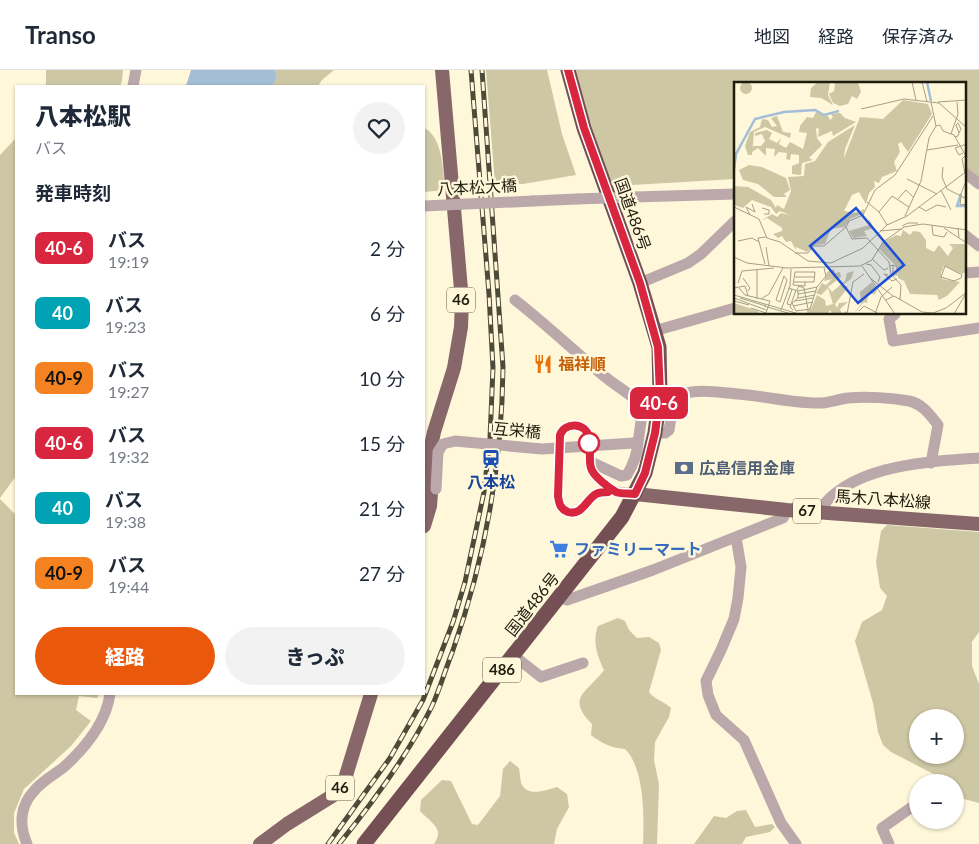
<!DOCTYPE html>
<html lang="ja">
<head>
<meta charset="utf-8">
<style>
	:root { --surface:#fff; --page:#f2f2f3; --text:#1f2937; --muted:#747a83; --line:#e0e1e3; --accent:#ea580c }
	body { margin:0; font-family:Lato,"Noto Sans JP",sans-serif; background:var(--page); color:var(--text); height:100vh; display:flex; flex-direction:column; font-size:19px; white-space:nowrap }
	* { box-sizing:border-box; margin:0 }
	p { font-size:16px; color:var(--muted) }
	.icon { flex:none; width:28px; height:28px; fill:none; stroke:currentColor; stroke-width:2; stroke-linecap:round; stroke-linejoin:round }
	.map { position:relative; flex:1; overflow:hidden }
	.sheet { position:absolute; left:15px; top:15px; width:410px; height:610px; display:flex; flex-direction:column; background:var(--surface); border-radius:0px; box-shadow:0 1px 4px #0004 }
	.sheet>* { flex:none }
	.badge { padding:0 10px; border-radius:8px; font-size:18px; line-height:32px }
	.controls { position:absolute; left:909px; top:639px; display:grid; gap:10px }
	.controls a { display:grid; place-items:center; width:55px; height:55px; border-radius:50%; background:var(--surface); box-shadow:0 1px 4px #0004; font-size:25px }
	.map>.badge { position:absolute; translate:-50% -50%; box-shadow:0 0 0 2px #fff }
	h2 { padding:0 20px; font-size:19px; line-height:45px }
	.round { display:grid; place-items:center; flex:none; width:52px; height:52px; border-radius:26px; background:var(--page) }
	.headline { display:flex; align-items:center; justify-content:space-between; height:85px; padding:0 20px }
	h1 { font-size:24px; font-weight:800; line-height:38px }
	.action { display:flex; gap:10px; margin-top:auto; padding:10px 20px }
	.action a { flex:1; height:58px; border-radius:30px; background:var(--accent); color:#fff; font-size:20px; font-weight:800; line-height:58px; text-align:center }
	.action a+a { background:var(--page); color:var(--text) }
	ul { padding:0; list-style:none }
	li { display:flex; align-items:center; gap:15px; height:65px; padding:0 20px }
	li div { flex:1 }
	li b { display:block; font-size:19px }
	li em { font-style:normal }
	li .badge { min-width:55px; font-weight:700; text-align:center }
	header { display:flex; align-items:center; gap:30px; box-sizing:border-box; height:70px; padding:0 25px; background:var(--surface); border-bottom:1px solid var(--line) }
	header strong { font-size:24px }
	nav { display:flex; gap:28px; margin-inline-start:auto; font-size:18px }
	.map>svg:first-child { display:block }
</style>
</head>
<body>
<header>
<strong>Transo</strong>
<nav><a>地図</a><a>経路</a><a>保存済み</a></nav>
</header>
<div class="map">
<svg width="979" height="774" viewBox="0 0 979 774">
	<rect width="100%" height="100%" fill="#fef7da"/>
	<path fill="#cec7a4" fill-rule="evenodd" d="M46,0H123L122,11L120,16H46Z
		M275,0H334L322,10L318,16H272L277,8Z
		M486,0H547L562,64L576,105L523,114H495Z
		M574,0H979V115L965,104V14H735V109L632,115L609,113Z
		M424,58C443,66 443,102 445,120L424,122Z
		M16,68V406L0,428V85Z
		M0,429L16,445V624H99L97,628L79,626L76,640L91,651L71,676L24,719L14,743V763L19,774H0Z
		M887,455L979,462V562L972,572V596L979,614V733L960,728L955,723V712H946L945,710L891,682L883,675L878,662L873,633L855,571L862,552L882,540L887,526L880,518L876,492L881,461ZM918,648H955V685H918Z
		M618,548L625,551L629,560L637,568L649,567L659,573L661,580L649,622C655,630 664,631 671,638L669,647L655,672L654,690L659,714L657,774H643C644,747 645,699 625,679C612,678 602,674 591,665L592,654C565,627 588,622 604,600C597,585 592,572 598,556Z
		M510,691L519,698C520,703 520,711 522,715C529,727 546,720 557,717L567,724L569,737L557,759L554,774H434C445,758 431,753 420,741L421,730L442,710L451,711L472,754L478,755L500,726L503,699Z
		M746,740L755,757L772,754L775,757L770,762L746,767L742,774H694L714,746L726,748L737,741Z"/>
	<path fill="#a4bed8" d="M191,0H275L277,8L272,16H186Z"/>
	<g fill="none" stroke-linecap="round" stroke-linejoin="round">
		<path stroke="#bba8aa" stroke-width="11" d="M133,16L136,0
			M965,103L979,114
			M635,127L735,124
			M533,131L577,129
			M965,165L979,176
			M965,203L979,202
			M640,213L688,193L701,184L735,151
			M515,230C546,254 574,281 604,306C617,317 632,324 643,337L638,373
			M895,244L889,249L893,271L979,258
			M654,261L735,238
			M655,363H665L669,360C670,352 674,330 682,325C695,318 723,323 738,324C765,326 796,334 822,333C831,332 840,329 848,328C866,326 892,328 909,331C923,334 930,345 938,355L931,393
			M591,392L621,406L627,405C633,395 637,385 638,373H634
			M616,422L635,424
			M818,442C850,394 927,392 979,388
			M736,467L741,497L738,528L734,549L721,580L706,611L708,625L716,645L744,670L781,753L796,774
			M559,528L567,530L653,500L783,448L787,440
			M513,585L541,607L583,593
			M27,774C19,755 20,736 34,721C42,711 54,705 64,697C85,678 106,652 110,624
			M889,774L882,758L912,737"/>
		<path stroke="#87676a" stroke-width="14" d="M635,424L787,440L979,454
			M424,456L430,436L431,423L429,385L434,362L454,298L461,257L462,231L442,0
			M260,774L287,754L337,723L344,712L371,624"/>
		<path stroke="#745054" stroke-width="15" d="M364,774L622,447L645,403L655,363L660,325L659,277L640,213L584,58L568,0"/>
		<g stroke="#4e4a39" stroke-width="5">
			<path id="rail" d="M328,774L390,688L423,630L453,552L465,512L484,422L490,368L493,298L489,224L471,0
				M339,774C374,731 408,685 432,636C440,619 445,600 452,583C485,490 502,396 503,297L482,0"/>
		</g>
		<use href="#rail" stroke="#fef7da" stroke-width="3" stroke-dasharray="9" stroke-linecap="butt"/>
		<path stroke="#bba8aa" stroke-width="11" d="M577,129L635,127
			M424,136L533,131
			M436,419L438,382L443,374L455,371L542,379L634,373"/>
	</g>
	<g fill="none" stroke-linecap="round" stroke-linejoin="round">
		<g stroke="#fff" stroke-width="11">
			<path id="line" d="M568,0L584,58L640,213L658,277L660,325L655,363L645,403L635,424C629,423 620,424 616,422C609,418 593,406 591,398C588,388 592,376 589,367C585,352 565,352 560,365L558,426C559,433 560,439 568,442C582,446 586,430 596,424C600,422 603,422 608,422"/>
		</g>
		<use href="#line" stroke="#d7263d" stroke-width="8"/>
	</g>
	<defs>
		<g id="restaurant-bare" transform="scale(1.5)"><path d="M-5-6h1v4h1v-4h1v4h1v-4h1v5L-1.5 .5V6h-2V.5L-5-1ZM5-6V6H3V1.5H1.5Q1.5-4 5-6Z" fill="#e8710a" stroke="#fef7da" stroke-width="2.5" paint-order="stroke"/></g>
		<g id="station-bare" transform="scale(1.5)"><path d="M-3-6H3Q5-6 5-4V2Q5 4 3 4L4.5 6H3L1.5 4h-3L-3 6H-4.5L-3 4Q-5 4-5 2V-4Q-5-6-3-6ZM-3.5-4v3h7v-3ZM-3.5 1v1.5H-2V1ZM2 1v1.5H3.5V1Z" fill="#1a4fb4" stroke="#fef7da" stroke-width="2.5" paint-order="stroke"/></g>
		<g id="bank-bare" transform="scale(1.5)"><path d="M-6-4H6V4H-6ZM0-2.3a2.3 2.3 0 1 0 0 4.6a2.3 2.3 0 1 0 0-4.6Z" fill="#5c6f8a" stroke="#fef7da" stroke-width="2.5" paint-order="stroke"/></g>
		<g id="supermarket-bare" transform="scale(1.5)"><path d="M-6-5.5h2.5l.6 2H6L4.5 2H-2.5L-4.4-4H-6ZM-1.5 3.2a1.3 1.3 0 1 0 .1 0ZM3 3.2a1.3 1.3 0 1 0 .1 0Z" fill="#3f7fe0" stroke="#fef7da" stroke-width="2.5" paint-order="stroke"/></g>
	</defs>
	<g fill-rule="evenodd">
		<use href="#restaurant-bare" x="543" y="294"/>
		<use href="#station-bare" x="491" y="389"/>
		<use href="#bank-bare" x="684" y="398"/>
		<use href="#supermarket-bare" x="559" y="479"/>
	</g>
	<circle fill="#fff" stroke="#d7263d" stroke-width="2.5" cx="589" cy="373" r="10"/>
	<g text-anchor="middle" stroke-width="5" stroke-linejoin="round" paint-order="stroke">
		<g fill="#fef7da" stroke="#625e4b" stroke-width="1">
			<rect x="447" y="217.5" width="28" height="25" rx="4"/>
			<rect x="793" y="428.5" width="28" height="25" rx="4"/>
			<rect x="483" y="587.5" width="38" height="25" rx="4"/>
			<rect x="326" y="705.5" width="28" height="25" rx="4"/>
		</g>
		<g font-size="15" font-weight="bold" fill="#1f1c0e">
			<text x="461" y="235">46</text>
			<text x="807" y="446">67</text>
			<text x="502" y="605">486</text>
			<text x="340" y="723">46</text>
		</g>
		<g font-size="16" fill="#1f1c0e" stroke="#fef7da">
			<text transform="translate(477 117) rotate(-3)" y="6">八本松大橋</text>
			<text transform="translate(633 144) rotate(70)" y="6">国道486号</text>
			<text transform="translate(517 360) rotate(5)" y="6">互栄橋</text>
			<text transform="translate(883 429) rotate(4)" y="6">馬木八本松線</text>
			<text transform="translate(532 534) rotate(-52)" y="6">国道486号</text>
		</g>
		<g font-size="16" font-weight="bold" fill="#c56008" stroke="#fef7da" text-anchor="start">
			<text x="558" y="300">福祥順</text>
		</g>
		<g font-size="16" font-weight="bold" fill="#4e5e75" stroke="#fef7da" text-anchor="start">
			<text x="699" y="404">広島信用金庫</text>
		</g>
		<g font-size="16" font-weight="bold" fill="#164399" stroke="#fef7da">
			<text x="491" y="418">八本松</text>
		</g>
		<g font-size="16" font-weight="bold" fill="#366cbe" stroke="#fef7da" text-anchor="start">
			<text x="574" y="485">ファミリーマート</text>
		</g>
	</g>
	<g transform="translate(734 12)">
		<rect width="232" height="232" fill="#fef7da"/>
		<path d="M6 6a6 6 0 1 1 12 0a6 6 0 1 1-12 0ZM84,0H96L94,13L99,23L87,16L76,15L77,6ZM98,0H124L127,10L123,17L118,14L114,22L106,24L99,21L95,12L100,9L101,2ZM169,18L194,22L198,32L174,70L167,60L164,62L166,70L160,80L163,89L148,95L145,101L140,99L141,105L135,111L132,122L125,110L118,113L110,129L122,131L130,127V131L116,137L111,145L97,147L91,162L81,163L73,170L62,165V168L57,159L52,160L48,154L44,156L39,152L48,149V146L33,136L27,139L38,132L43,135L47,131L56,133L46,129L42,132L37,125L18,118L9,126L0,123V104L14,105L37,118L42,126L43,123L50,127L57,109L54,95L70,94L71,82L81,79L94,60L121,43L111,67L110,76L126,35L149,37ZM82,30L94,34L96,38L99,35L97,32L106,31L111,36L122,40L99,54L98,49L84,55L85,47L82,46L83,56L88,63L75,76L79,78L68,81L67,93L58,92V84L65,81V73L57,72L56,78L52,77L53,71L45,70L40,75L41,67L32,66V74L24,66L18,70L19,64H27L31,59L28,52L21,54V51L33,48L38,51L35,57L43,61L47,56L45,62L52,66L56,60L69,67L73,51L65,50L66,44L73,35L79,36ZM43,34L49,50L57,51L56,56L31,45L20,50L18,73H14L11,64L16,50L26,45L28,37L34,38L38,45L43,44L37,36ZM15,83L28,85L52,96L56,108L50,112L53,115H40L24,102L9,98L5,88ZM135,137L140,146L130,149L133,154L119,156L115,149L135,143ZM169,148L176,153L179,149L186,150L192,158V166L200,170L205,163L214,174L219,166L215,162H232V190L228,192L210,184L207,191L208,197L226,200L213,214L205,218L203,213L176,212L170,199L164,196L163,185L145,167L149,160L162,153L167,154ZM100,187L101,191L106,190L107,195L94,205L98,210L111,199L113,191L120,189L117,197L107,204H113L115,209L112,208L101,222L103,226L105,221L114,220L106,227L108,232L112,229L113,232H98L96,228L93,232H74L72,228L77,227L83,213L91,218L92,224L99,222L94,206L87,213L82,211L88,201L92,203L98,197L90,199L93,190ZM138,200L143,208L141,212H134L133,221L130,220L119,232L127,222L126,210ZM0,221L24,229L25,232H0Z" fill="#cec7a4"/>
		<path fill="none" stroke="#a4bed8" stroke-width="2.5" d="M193,0L197,19M0,87L2,72L21,37L50,30L81,28L90,33L105,29M227,112L223,124H233"/>
		<path fill="none" stroke="#a59f88" stroke-width="1" d="M178,0L182,18M188,0L193,20M204,20L233,18M127,27L170,17L205,21L233,46M202,44L206,43L209,49L220,53L233,76M217,52L224,32L223,20M221,55L224,54L225,51L227,47L224,41L222,43L225,51M193,68L224,63M229,71L225,73L221,66L233,62M209,85L208,95L213,107L233,117M231,91L228,77L231,74M173,97L203,112M207,108L217,128M226,114L233,97M227,115L226,123L233,122M164,117L172,108L179,115M133,120L145,130L153,143M0,125L25,137L33,156L46,160L74,179L97,181L129,166L153,143L173,134L233,89M185,125L192,129L203,123L212,125M28,126L35,128V132H30M145,130L158,114L175,125M16,133L12,125L21,130L18,122M171,134L187,99L195,56L202,44L197,20M198,143L199,153L210,155L213,150M168,144L174,141H184M112,145L118,157L133,156L155,180L157,192L167,203L166,218M210,146L225,156M224,146L225,156L233,161M146,149L168,147M4,159L18,156L25,160M32,165L35,184M61,171H74L79,164H90L112,145L115,139L129,133L141,108L161,93L199,34M0,175L13,181L53,186L126,184L138,178L149,160L170,145L189,142L233,148M138,177L150,188L154,186M31,182L24,156L32,155M132,182L137,183L146,195L144,200M128,184L161,232M156,184L159,183L163,185V193H159V183M211,184L228,193L227,196L220,199L207,195ZM154,193L150,192L158,199L163,197M50,194L53,198L46,220L42,218ZM61,195H81M9,196L16,206L14,209M136,196L159,214M60,200H80L81,190H61L59,203L71,204V200M4,201L8,189L40,186M0,206L11,204L14,214M5,206L11,213L36,219L32,231L17,226M54,206L64,209L83,205M63,208L65,204L70,206L74,227M64,209V216L58,221L62,229L76,227L83,205L92,194L90,186M64,212L82,209M0,213L65,232M0,216L32,228M6,216L32,224M64,216L81,213M23,217V188M27,217L35,212L49,186M152,218L160,214L188,230L199,231L212,226L233,210M0,219L15,223M61,219L79,216M57,223L53,222L58,207M30,224L57,232M59,224L79,220M47,228L56,204L57,187M59,228L56,225L62,208M125,229L130,224L143,231M113,232L119,200L130,192M141,232L147,215L158,205M220,232L231,213"/>
		<path fill="#1d4ed8" fill-opacity="0.15" stroke="#1d4ed8" stroke-width="2.5" d="M122,126L170,183L124,221L76,164Z"/>
		<rect width="232" height="232" fill="none" stroke="#1f1c0e" stroke-width="2.5"/>
	</g>
</svg>
<div class="controls">
<a>+</a>
<a>−</a>
</div>
<b class="badge" style="left:659px;top:333px;background:#d7263d;color:#fff">40-6</b>
<section class="sheet">
<div class="headline"><div><h1>八本松駅</h1><p>バス</p></div><a class="round"><svg class="icon" aria-label="heart" viewBox="0 0 24 24"><path d="M12 20l-8-8c-3-5 5-10 8-4 3-6 11-1 8 4z"/></svg></a></div>
<h2>発車時刻</h2>
<ul>
<li><span class="badge" style="background:#d7263d;color:#fff">40-6</span><div><b>バス</b><p>19:19</p></div><em>2 分</em></li>
<li><span class="badge" style="background:#00a3b4;color:#fff">40</span><div><b>バス</b><p>19:23</p></div><em>6 分</em></li>
<li><span class="badge" style="background:#f58220;color:#111">40-9</span><div><b>バス</b><p>19:27</p></div><em>10 分</em></li>
<li><span class="badge" style="background:#d7263d;color:#fff">40-6</span><div><b>バス</b><p>19:32</p></div><em>15 分</em></li>
<li><span class="badge" style="background:#00a3b4;color:#fff">40</span><div><b>バス</b><p>19:38</p></div><em>21 分</em></li>
<li><span class="badge" style="background:#f58220;color:#111">40-9</span><div><b>バス</b><p>19:44</p></div><em>27 分</em></li>
</ul>
<div class="action"><a>経路</a><a>きっぷ</a></div>
</section>
</div>
</body>
</html>
